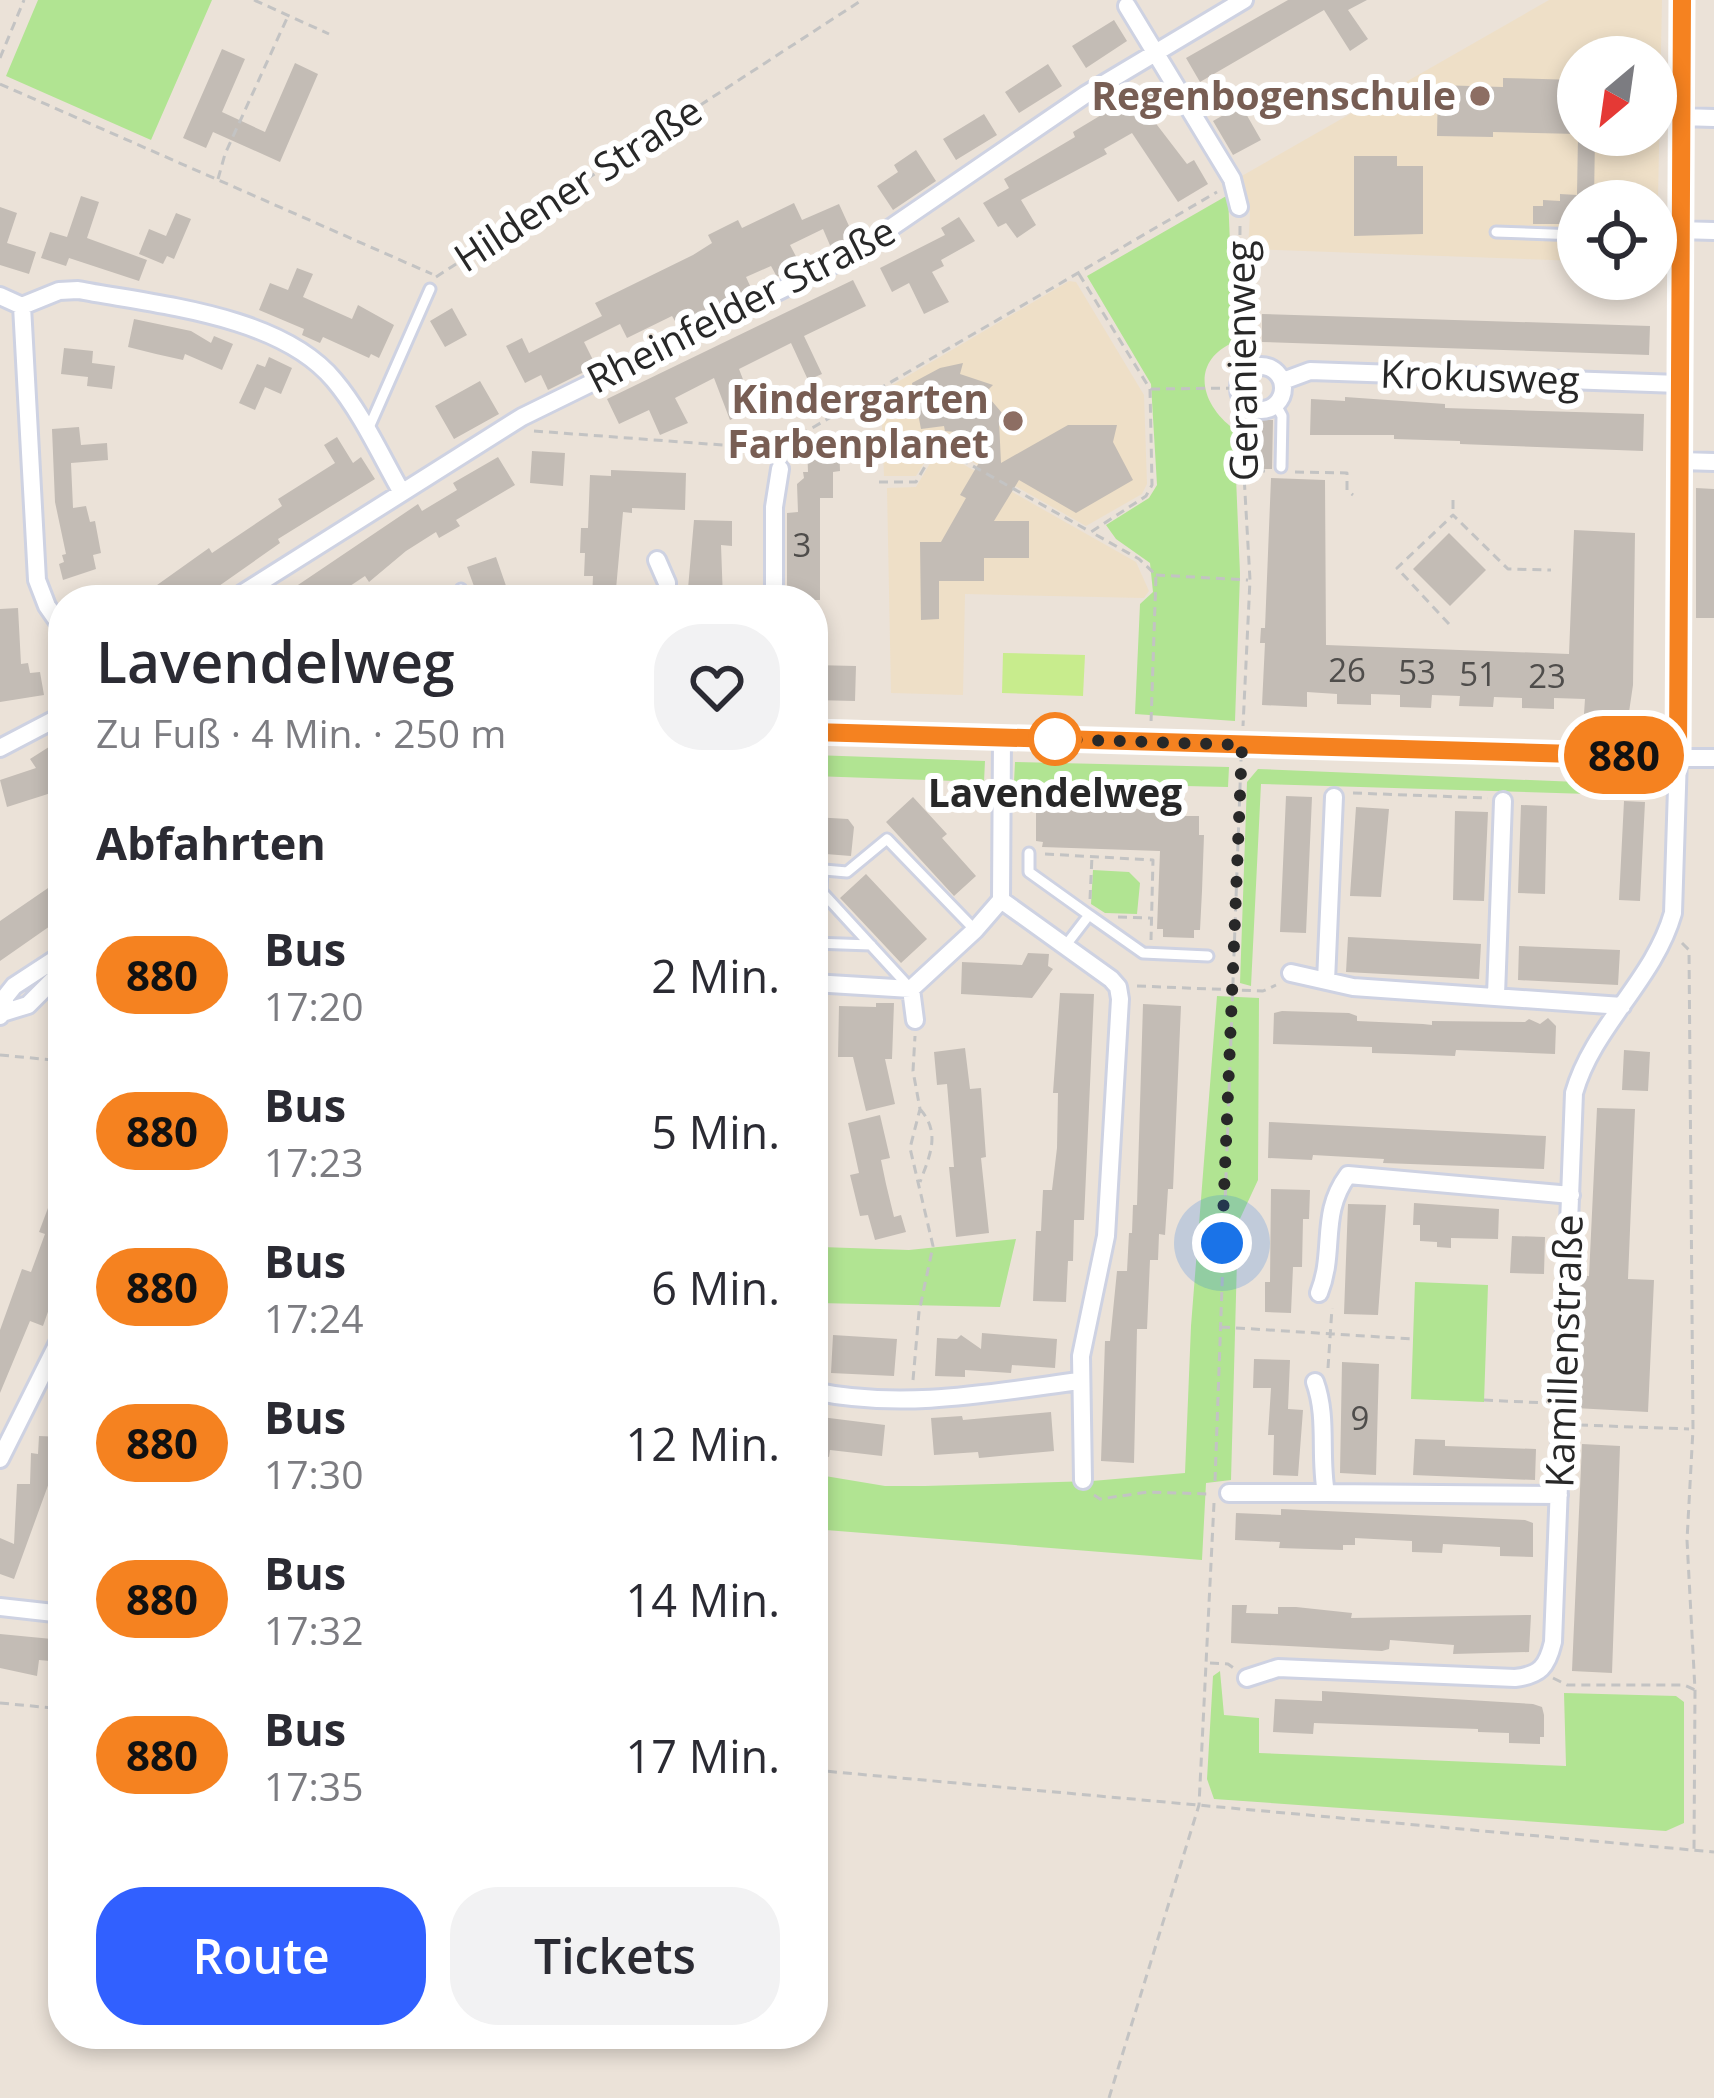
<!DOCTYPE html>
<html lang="de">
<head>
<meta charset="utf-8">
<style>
	:root { --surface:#fff; --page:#f2f2f3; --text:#2b2b33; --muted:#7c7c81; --accent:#3160ff }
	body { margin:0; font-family:"Open Sans",sans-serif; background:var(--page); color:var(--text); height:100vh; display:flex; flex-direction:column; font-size:45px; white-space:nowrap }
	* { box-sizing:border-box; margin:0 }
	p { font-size:39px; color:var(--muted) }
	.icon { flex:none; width:66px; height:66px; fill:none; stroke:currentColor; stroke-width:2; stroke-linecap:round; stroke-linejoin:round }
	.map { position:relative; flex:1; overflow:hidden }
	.drawer { position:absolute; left:48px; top:585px; width:780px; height:1464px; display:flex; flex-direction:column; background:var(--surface); border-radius:48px; box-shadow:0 6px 18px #0003 }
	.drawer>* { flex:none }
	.badge { padding:0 24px; border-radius:39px; font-size:42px; line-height:78px }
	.needle { width:78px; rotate:209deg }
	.buttons { position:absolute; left:1557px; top:36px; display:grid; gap:24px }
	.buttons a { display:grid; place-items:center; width:120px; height:120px; border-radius:50%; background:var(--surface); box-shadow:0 6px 18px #0003; font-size:60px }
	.you { position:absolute; width:60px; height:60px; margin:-30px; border:9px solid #fff; border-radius:50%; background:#1a73e8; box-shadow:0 0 0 18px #1a73e833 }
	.map>.badge { position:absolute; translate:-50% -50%; box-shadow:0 0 0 6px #fff }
	h2 { padding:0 48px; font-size:45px; line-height:108px }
	.round { display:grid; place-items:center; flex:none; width:126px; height:126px; border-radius:48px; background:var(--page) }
	.head { display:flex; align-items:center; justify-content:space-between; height:204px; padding:0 48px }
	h1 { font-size:57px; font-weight:600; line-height:90px }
	.action { display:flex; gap:24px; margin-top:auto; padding:24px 48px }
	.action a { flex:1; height:138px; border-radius:48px; background:var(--accent); color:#fff; font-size:48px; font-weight:600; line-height:138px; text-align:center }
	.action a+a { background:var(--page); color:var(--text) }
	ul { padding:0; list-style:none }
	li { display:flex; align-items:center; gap:36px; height:156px; padding:0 48px }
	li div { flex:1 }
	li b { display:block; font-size:45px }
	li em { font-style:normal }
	li .badge { min-width:132px; font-weight:700; text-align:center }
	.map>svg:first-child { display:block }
</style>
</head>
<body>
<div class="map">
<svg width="1714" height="2098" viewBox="0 0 1714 2098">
	<rect width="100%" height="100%" fill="#ebe2d8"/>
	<path fill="#eedfc7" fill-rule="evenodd" d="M1549,0H1662L1657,247L1656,201H1578V261L1248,249L1250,213L1240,177ZM1578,57H1656V135H1578Z
		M1069,281L1076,282L1144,395L1147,484L1142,494L1086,526L937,442L916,476H884L881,401L889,387Z
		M938,450L1136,562L1149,591L1144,598L965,594L963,695L891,693L887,488L916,487Z"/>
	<path fill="#b1e492" d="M38,0H212L151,140L6,76Z
		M1228,195L1234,342C1189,362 1201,405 1234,429L1240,574L1235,721L1135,714L1140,604L1153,592L1150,563L1116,539L1106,525L1149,498L1157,485L1151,384L1087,276Z
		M813,755L985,761L984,782L813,776Z
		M1015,762L1229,767L1228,787L1014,782Z
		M1258,769L1650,785L1653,796L1261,784L1251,986L1240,983L1247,782Z
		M1093,870L1129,872L1140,883L1137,914L1105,913L1091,904Z
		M1217,996L1259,998L1258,1180L1238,1223L1231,1480L1206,1483L1202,1560L813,1529V1474L885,1486H925L1092,1481L1185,1473L1191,1326Z
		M1016,1239L1000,1307L818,1303L821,1247L909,1250Z
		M1415,1282L1488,1285L1484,1402L1411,1399Z
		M1220,1671L1224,1715L1259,1718V1753L1566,1766L1564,1693L1676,1696L1684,1702V1823L1666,1831L1214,1799L1207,1779L1213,1676Z"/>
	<path fill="#c8ec8d" d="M1003,653L1085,655L1083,696L1002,693Z"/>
	<path fill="#c3bcb5" d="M1288,0H1367L1348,10L1368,39L1350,51L1324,10L1200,82L1186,58Z
		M1114,20L1127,41L1086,68L1072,46Z
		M222,49L245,59L222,112L265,132L295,63L318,74L280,162L213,132L206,148L183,138Z
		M1048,64L1062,86L1019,113L1005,92Z
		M1503,78L1578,80V134L1493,132V137L1437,136L1438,85L1503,87Z
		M1156,82L1174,109L1154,121L1187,164L1194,160L1208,184L1178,202L1132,133L1104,149L1107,154L1021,200L1036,225L1017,238L1006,223L998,227L983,203L1009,188L1004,179L1075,137L1073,132Z
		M1241,105L1261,140L1233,155L1213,121Z
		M984,114L997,135L956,160L943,139Z
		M1578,135H1595L1594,201H1578V224H1533V206H1543V200L1560,201V194L1577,195Z
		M916,150L936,181L893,210L877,186L898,172L894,165Z
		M1354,156H1397V166H1423V234L1354,236Z
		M81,196L99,202L87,238L147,260L139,281L69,258L66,266L41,258L50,232L67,237Z
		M794,203L802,220L839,204L854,237L832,250L823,229L790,245L801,266L777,277L771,266L746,277L752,290L678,326L672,316L627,338L620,324L584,342L596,366L548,390L541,375L525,383L506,346L522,338L529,353L602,316L595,303L693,255L712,243L708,235L738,220L742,228Z
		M0,207L17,213L7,243L36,252L29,274L0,265Z
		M176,213L191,219L174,259L167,256L163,264L139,254L149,229L166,236Z
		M959,217L975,241L941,260L944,266L932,272L949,302L924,314L909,283L892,292L880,268L945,235L941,228Z
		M297,268L313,274L303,297L352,319L358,305L394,325L379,358L371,354L369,358L323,337L320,343L302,335L304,329L259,310L270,283L288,290Z
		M853,280L866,306L804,336L822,374L808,380L791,343L739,369L754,408L730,420L714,378L675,398L688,423L660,435L649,410L619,424L607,399Z
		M452,308L467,335L445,347L430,321Z
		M1262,314L1650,326L1649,355L1262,342Z
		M134,319L191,331L211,343L214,336L233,344L222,370L185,354L183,360L156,354L128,347Z
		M64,348L93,351L92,363L115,366L112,389L87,386L88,377L61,374Z
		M269,357L292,368L281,394L265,387L255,410L239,403L257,364L265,367Z
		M963,363L960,374L993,385L985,393L1008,420L999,421L1001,463L1068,425H1117L1113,442L1133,480L1076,513L1019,480L994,521H1029V558H984V581H939V619L921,620L920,542H941L966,498L960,495L980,461L953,446L955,432L945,431L944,426L921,429L912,383L940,368Z
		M480,381L499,414L454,439L435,406Z
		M1345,397L1445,404V408L1644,414L1643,451L1460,444V441L1394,439V435H1310L1311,399L1345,401Z
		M1256,420H1273L1272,469H1255Z
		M79,427L81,445L107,443L108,460L71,463L73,508L86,506L90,522L95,521L101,553L93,555L96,569L63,580L59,564L64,562L62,555L66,554L55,502L52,429Z
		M337,437L353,463L361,457L375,479L278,539L280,543L199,600H136L209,548L212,553L282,506L278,499L335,463L324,445Z
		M839,443L840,471L833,472V498H820V600H787V513L798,512L797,484L804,478L803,472H808L807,444Z
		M532,451L565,453L563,486L530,483Z
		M498,457L515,485L456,520L460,526L439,538L436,532L406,551L369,582L365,576L329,600H304L295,587L418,504L422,511L457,490L453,483Z
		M611,470L686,473L685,510L632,508V513L623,512L615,600H592L593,576H584L585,553H580L581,528H588L590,475L611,476Z
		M1271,478L1325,480L1326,645L1569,654L1574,530L1635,533L1633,685L1629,712L1584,714L1585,699L1554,698V709L1522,708V698L1494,697L1493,707L1459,706L1460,696L1432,695L1431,708L1400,707V695L1371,694V705L1337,704V694L1307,692V707L1262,705L1265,643H1260L1261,628H1265Z
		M1696,488L1714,489V618H1696Z
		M694,520L732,521V546L721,545L723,600H687Z
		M1449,533L1486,570L1450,606L1413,569Z
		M496,557L511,600H479L467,567Z
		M18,608L21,664L28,663L30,673L40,672L44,695L0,702V609Z
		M813,665L856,666L855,701L813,700Z
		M63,738V812L51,793L7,807L0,780L36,768L30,759Z
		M1286,796L1312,797L1306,933L1280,932Z
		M913,797L947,834L942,838L976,876L954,896L886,822Z
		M1624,801L1645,802L1640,901L1619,900Z
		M1045,805L1181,811V816H1199V835H1204L1202,891L1200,930H1194V938L1163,937V929H1157L1160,851L1042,847L1043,842L1036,841V811H1045Z
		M1521,805L1547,806L1545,894L1518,893Z
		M1356,807L1389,809L1381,897L1350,896Z
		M1455,811L1488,812L1484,901L1453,900Z
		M813,817L848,819L854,827L851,856L813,853Z
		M866,874L927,939L901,963L840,898Z
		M51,886L63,904V917L0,961V921Z
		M1348,937L1481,944L1479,979L1346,972Z
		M1519,946L1620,950L1618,985L1518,980Z
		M1028,953L1049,954L1048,966L1053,969L1032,998L961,994L962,962L1022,965Z
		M1060,993L1094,994L1084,1220H1074L1073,1261H1068L1066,1302L1033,1301L1036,1231H1041L1043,1190H1052L1057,1148L1058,1093H1053Z
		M876,1003H894L892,1059H885L895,1104L866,1111L853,1057H838L839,1006L876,1007Z
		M1143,1004L1181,1006L1173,1189H1168L1165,1235L1159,1234L1158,1260H1150L1147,1329H1137L1134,1463L1101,1461L1105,1341H1110L1117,1271H1127L1129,1233H1132L1133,1205H1137Z
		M1282,1011L1349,1013L1357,1016V1021L1423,1024L1432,1025V1021L1525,1022L1529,1019L1540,1024L1548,1018L1556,1026L1555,1054L1456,1050L1455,1056L1405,1054L1372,1053V1047L1273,1044L1274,1013Z
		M965,1048L970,1089L981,1088L986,1157L981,1158L989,1233L956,1237L949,1167H954L947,1084L937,1085L934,1052Z
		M1624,1050L1650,1052L1648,1091L1622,1090Z
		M1597,1108L1635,1109L1628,1279L1654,1280L1648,1412L1575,1408L1580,1276H1589Z
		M880,1115L890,1158L881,1160L886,1184L894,1217L901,1215L906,1232L875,1240L868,1215L860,1216L850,1175L859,1173L848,1123Z
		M1269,1122L1546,1136L1544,1169L1383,1163L1384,1159L1313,1155L1312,1160L1268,1158Z
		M1271,1189L1310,1190L1309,1219H1303L1302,1267H1293L1291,1313L1265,1312V1282H1270Z
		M1414,1203L1499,1209L1498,1239L1451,1238V1248L1437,1247V1242L1420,1241V1225H1413Z
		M1348,1204L1386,1205L1378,1315L1344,1314Z
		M48,1208L63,1214V1269L43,1326L30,1321L0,1393V1330L22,1269L31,1272L45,1234L39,1232Z
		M1512,1236L1545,1237L1544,1274L1510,1273Z
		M982,1333L1057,1339L1055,1368L1012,1365L1011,1373L965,1370V1377L935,1376L937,1338L957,1339L961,1335L981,1349Z
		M833,1335L897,1339L894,1376L831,1373Z
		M1254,1359L1290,1360L1288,1409L1303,1410L1298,1476L1273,1475L1274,1435H1268L1271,1388H1253Z
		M1342,1362L1379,1364L1376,1475L1340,1473Z
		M1051,1412L1054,1451L979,1458L978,1452L934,1455L931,1418L962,1416L963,1420Z
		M813,1416L885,1425L882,1456L830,1450L829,1457L813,1453Z
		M39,1436L63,1437L61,1470L54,1469L14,1579L0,1574V1538L14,1544L17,1484H30L31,1453L38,1454Z
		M1415,1439L1445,1440V1446L1536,1449L1535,1480L1413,1475Z
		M1582,1444L1620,1446L1612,1673L1572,1671Z
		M1281,1509L1525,1520L1533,1523V1557L1500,1556V1547L1443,1544L1442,1553L1412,1552V1541L1355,1538V1545H1343V1550L1279,1548L1280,1542L1235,1540L1236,1513L1281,1515Z
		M1232,1605H1247L1246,1613L1278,1614V1607H1296L1352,1613L1351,1618L1531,1615L1529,1652L1453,1654L1454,1645L1390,1640L1389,1649L1382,1651L1231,1643Z
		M0,1634L52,1639L50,1661L39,1660L37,1676L0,1668Z
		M1322,1691L1533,1704L1542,1707L1544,1715V1737H1540V1744L1509,1743V1733L1478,1732V1729L1314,1723L1313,1734L1273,1732L1275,1699L1322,1701Z"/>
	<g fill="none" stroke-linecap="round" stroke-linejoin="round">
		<g stroke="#ced2e2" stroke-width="15">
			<path id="service" d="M1496,232L1578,235
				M1656,238H1678
				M1276,405L1282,416L1281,467
				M367,432L430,289
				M461,589L465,600
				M1029,853V872L1089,915L1066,945
				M813,869L847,872L887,839L975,930
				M822,870L821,891L911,989
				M1089,915L1143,953L1208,956
				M813,943L871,945"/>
		</g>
		<g stroke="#ced2e2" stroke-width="22">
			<path id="minor" d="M1127,6L1232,179L1239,207
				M1680,117L1714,118
				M1678,230L1714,231
				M0,296L22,306L37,580L47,606L63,629
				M22,306L59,291L78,290C157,305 280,315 334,380C361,412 380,454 401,491
				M1239 388a22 22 0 1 1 44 0a22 22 0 1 1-44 0Z
				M1283,381L1310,371L1679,384
				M1681,461L1714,462
				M657,560L667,583V600
				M232,600L522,417L848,257L1085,95L1244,0
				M774,600V507L780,469
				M813,732L1714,758
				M1002,738L1001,900L1111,979L1118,987L1120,999L1106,1236L1081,1356L1083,1480
				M0,748L63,715
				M1291,973L1353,987L1622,1006
				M1326,981L1334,797
				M813,983L911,989L975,930L1001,900
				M911,989L915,1020
				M1496,995L1503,801
				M2,1013L28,1005L63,970
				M0,1016L6,996L14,986L63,954
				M1319,1293C1336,1251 1319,1214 1348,1175L1571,1195
				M1315,1382C1328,1418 1319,1455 1326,1493L1559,1495
				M813,1391C902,1410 991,1393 1079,1381
				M0,1459L63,1333
				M1229,1493H1326
				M0,1607L63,1614
				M1247,1678L1278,1668L1515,1678C1540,1675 1547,1667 1553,1642L1574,1093C1593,1026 1654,980 1673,913L1678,757L1682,0"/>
		</g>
		<path stroke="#c3c3c3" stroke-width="3" stroke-dasharray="9 6" stroke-linecap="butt" d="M254,0L329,34
			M0,58L24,0
			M0,84L432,274
			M218,179L225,154L288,16
			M1240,226L1239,388L1250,580L1243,726
			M1079,274L1150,389L1152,485L1146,496L1091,532L1139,559L1156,575L1151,723
			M436,277L862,0
			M1151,389L1237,388
			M534,431L776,449L1217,192
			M1241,470L1268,471
			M1295,472L1347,473V490L1353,495
			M879,482H916L937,446L1089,531
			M1453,500V513
			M1156,575L1248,580
			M1449,624L1397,568L1453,515L1508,569L1551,570
			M1353,793L1488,798
			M1045,854L1153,860L1151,940
			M1090,899L1092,856
			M1118,917L1150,918
			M1682,943L1689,950L1693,1429L1687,1540L1695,1690L1694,1850
			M1137,986L1263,991L1276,985
			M0,1055L63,1061
			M920,1109C941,1133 930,1155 920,1182
			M1221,1327L1413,1339
			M1328,1368L1332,1308
			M913,1380L919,1312L933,1246L910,1148L920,1109L913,1071L915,1036
			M1484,1400L1547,1403
			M1579,1425L1689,1429
			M1215,1481L1241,760
			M1094,1495L1100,1499L1148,1492L1209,1494
			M1210,1663L1228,1664L1235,1669
			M1553,1678L1567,1685H1684L1695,1690
			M0,1703L63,1709
			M813,1770L1714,1852
			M1109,2098L1199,1805L1214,1503"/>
		<use href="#service" stroke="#fff" stroke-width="9"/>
		<use href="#minor" stroke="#fff" stroke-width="16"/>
	</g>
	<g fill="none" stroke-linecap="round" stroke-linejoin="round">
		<g stroke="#fff" stroke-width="27">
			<path id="line" d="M813,732L1678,757L1682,0"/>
		</g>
		<use href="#line" stroke="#f58220" stroke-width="18"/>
		<path stroke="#282828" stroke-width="12" stroke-dasharray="0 21.6" d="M1055,739L1242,745L1222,1243"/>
	</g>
	<g fill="#8d6e63" stroke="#fff" stroke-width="4.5">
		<circle cx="1480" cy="96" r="12"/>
		<circle cx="1013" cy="421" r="12"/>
	</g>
	<circle fill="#fff" stroke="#f58220" stroke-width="6" cx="1055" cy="739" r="24"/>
	<g text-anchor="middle" stroke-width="12" stroke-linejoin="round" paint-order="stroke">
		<g font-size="33" fill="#4f4d4b">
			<text x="802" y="557">3</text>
			<text x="1347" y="682">26</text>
			<text x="1417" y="684">53</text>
			<text x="1478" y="686">51</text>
			<text x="1547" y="688">23</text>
			<text x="1360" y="1430">9</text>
		</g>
		<g font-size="39" font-weight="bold" fill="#785e54" stroke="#fff" text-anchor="end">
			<text x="1456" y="110">Regenbogenschule</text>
			<text x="989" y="413">Kindergarten<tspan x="989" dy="45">Farbenplanet</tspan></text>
		</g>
		<g font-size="39" fill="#282828" stroke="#fff">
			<text transform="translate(578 184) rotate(-33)" y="14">Hildener Straße</text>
			<text transform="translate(741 305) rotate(-27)" y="14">Rheinfelder Straße</text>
			<text transform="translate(1242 361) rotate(-91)" y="14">Geranienweg</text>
			<text transform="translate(1480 377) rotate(2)" y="14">Krokusweg</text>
			<text transform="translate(1564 1351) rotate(-88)" y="14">Kamillenstraße</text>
		</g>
		<g font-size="39" font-weight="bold" fill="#282828" stroke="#fff">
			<text x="1055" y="807">Lavendelweg</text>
		</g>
	</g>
</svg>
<div class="buttons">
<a><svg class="needle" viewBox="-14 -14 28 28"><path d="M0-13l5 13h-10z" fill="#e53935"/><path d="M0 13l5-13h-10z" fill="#7c7c81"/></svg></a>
<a><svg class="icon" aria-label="locate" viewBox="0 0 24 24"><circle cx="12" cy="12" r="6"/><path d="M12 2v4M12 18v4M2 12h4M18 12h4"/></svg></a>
</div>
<div class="you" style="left:1222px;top:1243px"></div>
<b class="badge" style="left:1624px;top:755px;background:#f58220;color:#111">880</b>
<section class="drawer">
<div class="head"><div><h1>Lavendelweg</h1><p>Zu Fuß · 4 Min. · 250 m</p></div><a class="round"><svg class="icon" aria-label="heart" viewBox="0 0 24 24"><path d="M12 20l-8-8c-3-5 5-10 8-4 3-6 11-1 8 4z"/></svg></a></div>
<h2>Abfahrten</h2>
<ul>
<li><span class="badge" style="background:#f58220;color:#111">880</span><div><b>Bus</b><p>17:20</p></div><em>2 Min.</em></li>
<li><span class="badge" style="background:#f58220;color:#111">880</span><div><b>Bus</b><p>17:23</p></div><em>5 Min.</em></li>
<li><span class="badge" style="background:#f58220;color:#111">880</span><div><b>Bus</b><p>17:24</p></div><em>6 Min.</em></li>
<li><span class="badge" style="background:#f58220;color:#111">880</span><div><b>Bus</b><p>17:30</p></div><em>12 Min.</em></li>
<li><span class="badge" style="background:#f58220;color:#111">880</span><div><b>Bus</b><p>17:32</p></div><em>14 Min.</em></li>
<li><span class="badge" style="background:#f58220;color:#111">880</span><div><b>Bus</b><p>17:35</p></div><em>17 Min.</em></li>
</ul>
<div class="action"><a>Route</a><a>Tickets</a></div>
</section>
</div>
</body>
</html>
